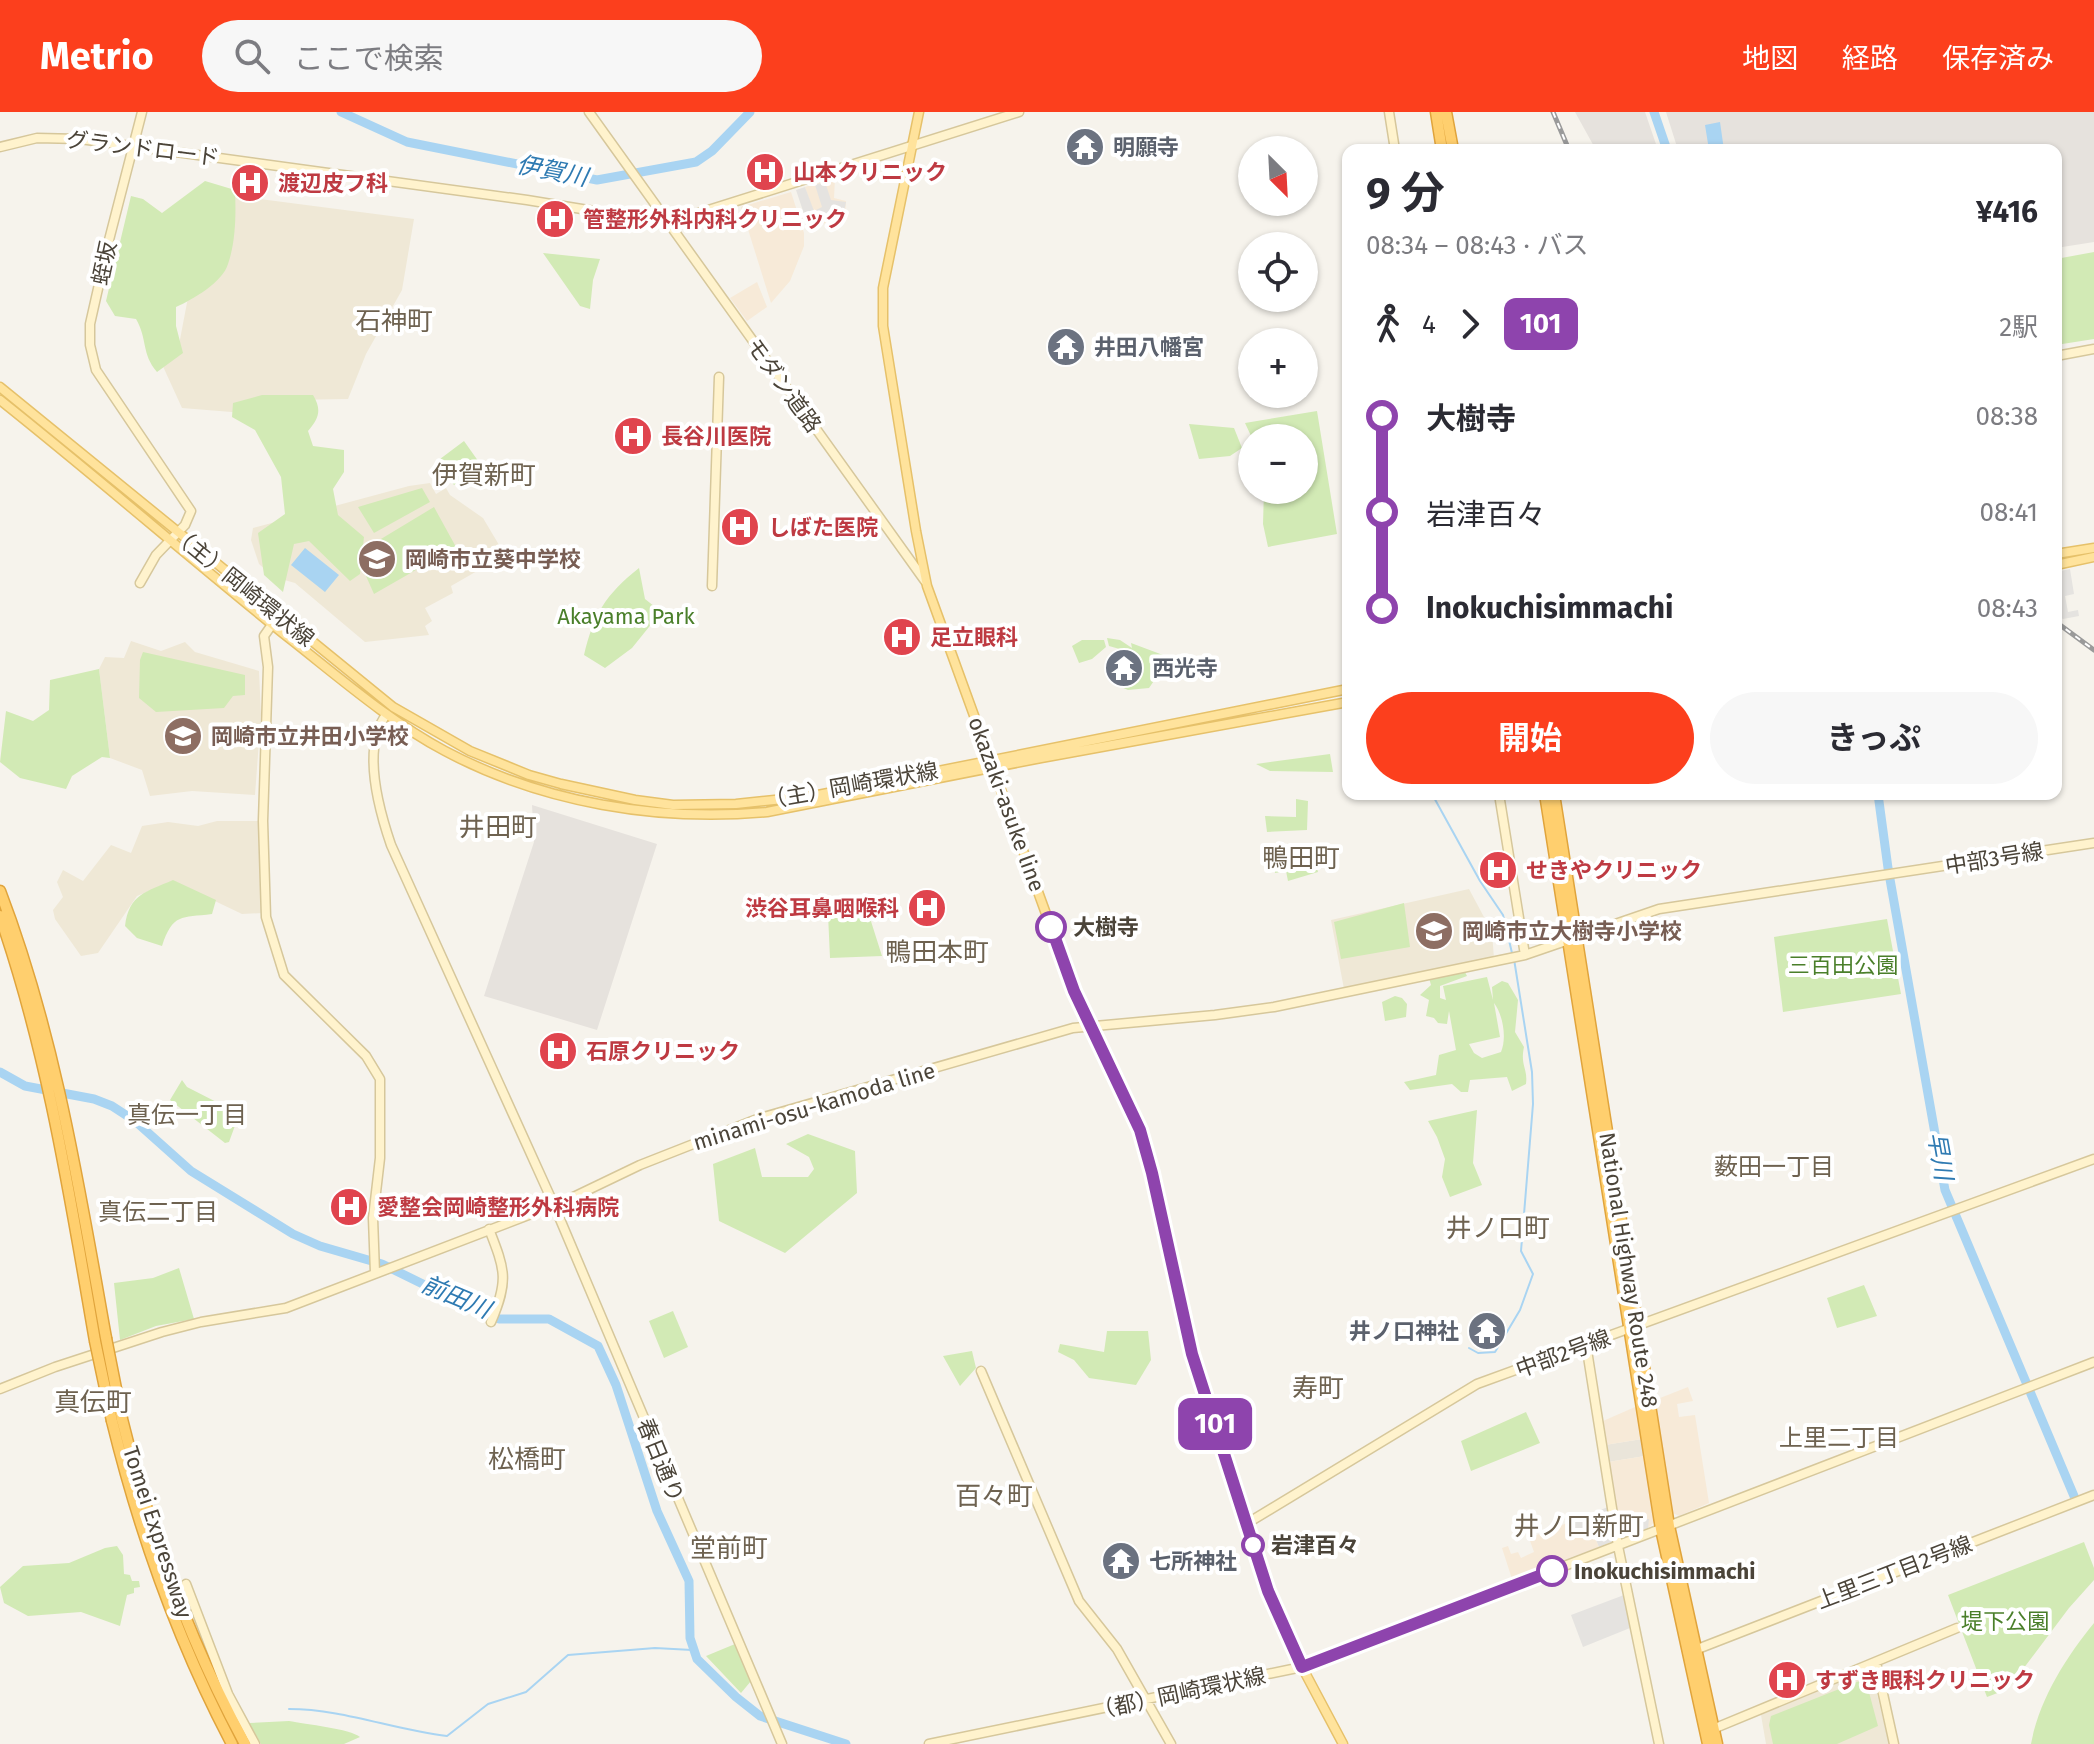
<!DOCTYPE html>
<html lang="ja">
<head>
<meta charset="utf-8">
<style>
	:root { --surface:#fff; --page:#f7f7f7; --text:#2b2b33; --muted:#7c7c81; --accent:#fc3f1d }
	body { margin:0; font-family:"Fira Sans","Noto Sans JP",sans-serif; background:var(--page); color:var(--text); height:100vh; display:flex; flex-direction:column; font-size:30px; white-space:nowrap }
	* { box-sizing:border-box; margin:0 }
	p { font-size:26px; color:var(--muted) }
	.icon { flex:none; width:44px; height:44px; fill:none; stroke:currentColor; stroke-width:2; stroke-linecap:round; stroke-linejoin:round }
	.map { position:relative; flex:1; overflow:hidden }
	.panel { position:absolute; left:1342px; top:32px; width:720px; height:656px; display:flex; flex-direction:column; background:var(--surface); border-radius:16px; box-shadow:0 2px 6px #0004 }
	.panel>* { flex:none }
	.badge { padding:0 16px; border-radius:12px; font-size:28px; line-height:52px }
	.needle { width:52px; rotate:156deg }
	.tools { position:absolute; left:1238px; top:24px; display:grid; gap:16px }
	.tools a { display:grid; place-items:center; width:80px; height:80px; border-radius:50%; background:var(--surface); box-shadow:0 2px 6px #0004; font-size:40px }
	.map>.badge { position:absolute; translate:-50% -50%; box-shadow:0 0 0 4px #fff }
	.legs { display:flex; align-items:center; gap:12px; height:88px; padding:0 24px; font-size:26px }
	.legs p { margin-inline-start:auto }
	.overview { display:flex; align-items:center; justify-content:space-between; height:136px; padding:0 24px }
	h1 { font-size:44px; font-weight:700; line-height:60px }
	.primary-button { display:flex; gap:16px; margin-top:auto; padding:16px 24px }
	.primary-button a { flex:1; height:92px; border-radius:48px; background:var(--accent); color:#fff; font-size:32px; font-weight:700; line-height:92px; text-align:center }
	.primary-button a+a { background:var(--page); color:var(--text) }
	ul { padding:0 24px; list-style:none }
	li { display:flex; align-items:center; gap:28px; height:96px; font-size:30px }
	li i { display:grid; place-items:center; width:12px; height:100%; margin:0 10px; background:currentColor }
	li i::after { content:''; width:20px; height:20px; margin:-10px; border:6px solid; border-radius:50%; background:var(--surface) }
	li p { margin-inline-start:auto }
	li:first-child i { background:linear-gradient(#0000 50%,currentColor 0) }
	li:last-child i { background:linear-gradient(currentColor 50%,#0000 0) }
	header { display:flex; align-items:center; gap:48px; box-sizing:border-box; height:112px; padding:0 40px; background:var(--accent); color:#fff }
	header strong { font-size:38px }
	nav { display:flex; gap:44px; margin-inline-start:auto; font-size:28px }
	.search { width:560px; height:72px; background:var(--page); display:flex; align-items:center; gap:20px; box-sizing:border-box; padding:0 28px; border-radius:44px; color:var(--muted); font-size:30px }
	.map>svg:first-child { display:block }
</style>
</head>
<body>
<header>
<strong>Metrio</strong>
<div class="search"><svg class="icon" aria-label="search" viewBox="0 0 24 24"><circle cx="10" cy="10" r="6"/><path d="M15 15l6 6"/></svg>ここで検索</div>
<nav><a>地図</a><a>経路</a><a>保存済み</a></nav>
</header>
<div class="map">
<svg width="2094" height="1632" viewBox="0 0 2094 1632">
	<rect width="100%" height="100%" fill="#f6f3ec"/>
	<path fill="#eae5da" d="M1642,1327L1645,1344L1608,1350L1605,1333Z"/>
	<path fill="#f7ead8" d="M835,66L834,86L846,89L845,103L818,114L805,75Z
		M791,80L804,121V134L790,169L771,191L741,95Z
		M757,170L767,195L747,209L730,186Z
		M1688,1275L1693,1289L1677,1292L1679,1305L1695,1303L1709,1391L1679,1404L1673,1401L1655,1288Z
		M1635,1295L1637,1296L1642,1327L1605,1333L1603,1309Z
		M1645,1344L1655,1408L1651,1414L1620,1427L1608,1350Z
		M1567,1411L1573,1426L1592,1418L1599,1435L1512,1467L1502,1436L1508,1434L1511,1442L1518,1440L1521,1446L1534,1440L1529,1426Z"/>
	<path fill="#e6e2dd" d="M1575,0H1645L1658,38H1596Z
		M1666,0H2094V130L2056,136V38H1678Z
		M532,693L657,732L597,918L484,884L534,730Z"/>
	<path fill="#efe8d6" d="M228,83L414,107L402,178L366,242L348,287L287,288L244,301L182,296L161,250L178,238L190,175Z
		M430,371L436,382L446,376L450,383L483,406L505,443L451,474L453,481L425,496L432,509L425,514L429,523L365,530L295,471L274,465L259,452L251,428L253,416L409,374Z
		M131,529L161,539L185,530L195,540L259,559L261,602L255,683L192,679L150,684L142,658L110,646L99,557L105,545L124,546Z
		M217,709H261L263,801L242,802L173,769L137,784L98,841L81,844L55,807L53,798L63,785L57,770L63,758L83,769L111,733L131,741L142,714L168,710L198,714Z
		M1469,777L1492,820L1494,847L1344,877L1331,808Z
		M1871,1557L1889,1632H1766L1761,1603Z"/>
	<path fill="#d2eab5" fill-rule="evenodd" d="M205,69L235,78C236,101 236,129 228,152C223,170 192,188 176,195V214L183,241L157,260C141,241 148,228 136,207L115,204L106,189L131,84L143,87L162,101Z
		M2094,140V227L2056,233V147Z
		M543,141L600,147L593,168L590,197L580,194Z
		M262,283H313C322,298 319,306 308,319L313,334L344,338V360L333,377L338,403L364,425L360,462L350,469L309,429L294,432L283,480L264,463L258,421L285,402L281,365L255,318L232,305L233,291Z
		M1317,299L1337,422L1268,435L1263,412L1264,378H1304V326H1252L1245,311Z
		M1189,312L1234,316L1242,336L1230,344L1199,347Z
		M464,329L481,353L454,373L436,350Z
		M422,376L430,390L374,421L358,395Z
		M434,395L456,435L374,482L366,464L371,433Z
		M639,456L645,487L664,502L653,510L632,536L605,556L584,543C594,502 605,483 639,456Z
		M1107,526L1120,528L1132,536L1131,531L1163,543L1167,550L1149,576L1128,578L1112,571L1132,556L1123,538L1109,534Z
		M1082,528H1104L1106,535L1092,547L1079,551L1072,534Z
		M143,540L245,563V583L233,584L224,596L156,600L139,586L140,548Z
		M99,557L110,646L102,645L72,664L66,677L20,666L0,650L6,599L33,609L49,598L50,568Z
		M1330,642L1333,660L1270,659L1256,652Z
		M1296,687L1308,689L1307,718L1267,720L1265,704L1296,705Z
		M1311,734L1318,760L1288,769L1286,759L1275,761V755L1285,753L1284,739Z
		M173,768L216,788L212,802C181,806 173,801 162,834L137,826L125,814C129,782 146,780 173,768Z
		M1404,791L1410,835L1341,847L1334,810Z
		M828,802L869,803L882,844L830,846Z
		M1887,807L1901,882L1783,900L1774,825Z
		M1464,858L1467,864L1440,874V886L1446,888L1443,874L1487,865L1493,888L1492,875L1502,869L1508,871L1518,888L1515,920L1524,935C1520,954 1528,956 1526,972L1512,979L1507,965L1470,968L1468,980H1461L1452,972L1410,978L1404,970L1436,963L1439,943L1456,938L1449,899L1447,912L1438,911L1434,906L1426,904L1429,888L1420,883L1431,873L1429,866ZM1494,891C1503,903 1507,926 1501,940L1482,946L1474,941L1469,932L1500,925Z
		M1395,884L1402,886L1407,892L1406,905L1385,909L1382,890Z
		M182,968L187,975L234,999L236,1011L229,1030L225,1031L170,988Z
		M1477,998L1473,1051L1482,1073L1450,1085L1442,1065L1445,1047L1437,1025L1428,1009Z
		M808,1022L855,1039L857,1081L785,1141L719,1109L713,1052L755,1036L762,1065H808L814,1057L809,1045L786,1032Z
		M179,1156L194,1207L156,1214L120,1228L114,1171L153,1166Z
		M1864,1173L1877,1204L1837,1216L1827,1186Z
		M673,1199L688,1235L664,1246L649,1209Z
		M1107,1219H1148L1151,1248L1136,1273L1089,1266L1074,1248L1058,1240L1060,1232L1104,1240Z
		M972,1239L976,1256L960,1274L943,1244Z
		M1526,1300L1540,1331L1471,1359L1461,1329Z
		M2084,1430L2094,1456V1468L2069,1496L2008,1577L1987,1585L1948,1483Z
		M117,1434L123,1443L124,1462L130,1463L132,1469H139L140,1475L134,1476V1481L127,1483L120,1514L81,1500L28,1504L4,1491L0,1475L23,1454L69,1451L105,1436Z
		M2094,1511V1632H2031C2039,1588 2066,1545 2094,1511Z
		M735,1532L751,1569L741,1581L706,1544Z
		M1862,1568L1866,1569L1878,1614L1837,1632H1773L1769,1613L1771,1604Z
		M289,1609C305,1612 351,1617 360,1625L344,1632H261L249,1611Z"/>
	<path fill="#e5e3e0" d="M825,70L831,88L846,90L843,105L831,109L828,103L817,106L814,99L818,114L809,117L796,78L805,75L814,99L822,95L815,73Z
		M2070,457L2074,482L2065,484L2068,500L2078,498L2079,504L2063,507L2056,502V460Z
		M1608,1395L1613,1429L1599,1435L1592,1418L1572,1426L1567,1411Z
		M1645,1403V1407H1649L1648,1416L1620,1427L1617,1407Z
		M1624,1483L1630,1516L1583,1535L1571,1503Z"/>
	<path fill="#a9d4f2" d="M1720,10L1724,38H1709L1705,13Z
		M305,436L339,463L325,480L291,453Z"/>
	<g fill="none" stroke-linecap="round" stroke-linejoin="round">
		<path stroke="#a9d4f2" stroke-width="2" d="M1432,682L1480,769L1503,803L1512,841
			M1469,1236L1478,1241L1495,1240L1520,1198L1533,1162L1521,1139L1533,992L1532,960L1514,847
			M289,1597C343,1597 394,1618 447,1624L488,1592L526,1580L568,1543L655,1536L692,1538"/>
		<path stroke="#a9d4f2" stroke-width="9" d="M341,0L407,30L597,68L696,50L712,39L750,0
			M1654,0L1667,38
			M1878,682L1888,756L1945,1078L2074,1384
			M0,960L25,974L94,987L112,994L135,1009L191,1059L293,1122L320,1134L382,1152L488,1204L499,1207H549L598,1234L616,1273L657,1399L689,1469L690,1526L697,1547L736,1585L760,1604L846,1632"/>
		<g stroke="#d6c79b" stroke-width="11">
			<path id="secondary" d="M589,0L925,469
				M1389,0L1395,38
				M0,35L37,26L80,27L527,88L667,111L1019,0
				M2056,244L2094,237
				M140,471L156,443L185,413L191,399L96,258L90,233V212L109,128L142,0
				M712,474L719,265
				M278,504L264,524L268,555L263,709L266,805L284,863L366,944L380,967V1046L373,1106L375,1161
				M386,603C361,636 379,698 391,733L554,1093L782,1632
				M1499,682L1525,843
				M489,1117C505,1158 509,1168 491,1210
				M1586,1232L1618,1434L1659,1632
				M981,1259L1079,1489L1117,1537L1171,1632
				M0,1277L55,1255L162,1220L201,1210L286,1196L565,1089L640,1053L757,1007L1073,916L1215,903L1274,895L1525,843L1659,797L2094,731
				M1246,1412L1477,1272L2094,1047
				M186,1472L228,1582L255,1632
				M1695,1538L2094,1383
				M1876,1550L1894,1632
				M1713,1617L1957,1516
				M929,1632L1302,1555L2094,1250"/>
		</g>
		<g stroke="#e6c16a" stroke-width="11">
			<path id="primary" d="M919,0L883,176V214L916,419L927,474L1074,879L1140,1018L1152,1061L1192,1242L1268,1479L1302,1555L1343,1632
				M0,275L393,595L470,639L529,663L561,672L635,688L673,693L736,692L813,684L1348,577
				M0,288C98,366 192,448 289,526C340,566 389,609 445,639C543,691 659,710 767,700L1041,646L1348,590
				M2056,442L2094,436
				M2056,453L2094,445"/>
		</g>
		<g stroke="#e0a43c" stroke-width="13">
			<path id="highway" d="M1436,0L1442,38
				M1446,0L1453,38
				M1545,682L1661,1417L1708,1632
				M1554,682L1669,1414L1717,1632
				M0,779C55,923 79,1075 106,1226
				M0,804C48,942 70,1085 95,1229
				M122,1307C150,1421 189,1529 245,1632
				M112,1309C140,1423 177,1528 232,1632"/>
		</g>
		<use href="#secondary" stroke="#fff3cd" stroke-width="8"/>
		<use href="#primary" stroke="#ffe39c" stroke-width="8"/>
		<use href="#highway" stroke="#ffcf6e" stroke-width="10"/>
		<g stroke="#9a9a9a" stroke-width="5">
			<path id="rail" d="M1553,0L1569,38
				M2056,510L2094,538"/>
		</g>
		<use href="#rail" stroke="#fff" stroke-width="2" stroke-dasharray="6" stroke-linecap="butt"/>
		<g stroke="#e0a43c" stroke-width="13" stroke-linecap="butt">
			<path id="highway-bridge" d="M106,1226L122,1307
				M95,1229L112,1309"/>
		</g>
		<use href="#highway-bridge" stroke="#ffcf6e" stroke-width="10"/>
	</g>
	<g fill="none" stroke-linecap="round" stroke-linejoin="round">
		<g stroke="#fff" stroke-width="18">
			<path id="line-1" d="M1051,815L1074,879L1140,1018L1152,1061L1192,1242L1268,1479L1302,1555L1552,1459"/>
		</g>
		<use href="#line-1" stroke="#8e44ad" stroke-width="12"/>
	</g>
	<defs>
		<g id="temple-disc" transform="scale(2)"><circle r="9.5" fill="#6b7280" stroke="#fff"/><path d="M0-6L5-2H3V0L6.5 2.5H4V6H1.5V3h-3V6H-4V2.5H-6.5L-3 0V-2H-5Z" fill="#fff"/></g>
		<g id="hospital-disc" transform="scale(2)"><circle r="9.5" fill="#e0444e" stroke="#fff"/><path d="M-5-5h3v3.5h4V-5h3V5h-3V1.5h-4V5h-3Z" fill="#fff"/></g>
		<g id="school-disc" transform="scale(2)"><circle r="9.5" fill="#8d6e63" stroke="#fff"/><path d="M0-5L7-2L0 1L-7-2ZM-4 1L0 2.5L4 1V4Q0 6-4 4Z" fill="#fff"/></g>
	</defs>
	<g fill-rule="evenodd">
		<use href="#temple-disc" x="1085" y="35"/>
		<use href="#hospital-disc" x="765" y="60"/>
		<use href="#hospital-disc" x="250" y="71"/>
		<use href="#hospital-disc" x="555" y="107"/>
		<use href="#temple-disc" x="1066" y="235"/>
		<use href="#hospital-disc" x="633" y="324"/>
		<use href="#hospital-disc" x="740" y="415"/>
		<use href="#school-disc" x="377" y="447"/>
		<use href="#hospital-disc" x="902" y="525"/>
		<use href="#temple-disc" x="1124" y="556"/>
		<use href="#school-disc" x="183" y="624"/>
		<use href="#hospital-disc" x="1498" y="758"/>
		<use href="#hospital-disc" x="927" y="796"/>
		<use href="#school-disc" x="1434" y="819"/>
		<use href="#hospital-disc" x="558" y="939"/>
		<use href="#hospital-disc" x="349" y="1095"/>
		<use href="#temple-disc" x="1487" y="1219"/>
		<use href="#temple-disc" x="1121" y="1449"/>
		<use href="#hospital-disc" x="1787" y="1568"/>
	</g>
	<g fill="#fff" stroke="#8e44ad" stroke-width="4">
		<circle cx="1051" cy="815" r="14"/>
		<circle cx="1253" cy="1433" r="10"/>
		<circle cx="1552" cy="1459" r="14"/>
	</g>
	<g text-anchor="middle" stroke-width="8" stroke-linejoin="round" paint-order="stroke">
		<g font-size="22" font-weight="bold" fill="#5b616d" stroke="#fff" text-anchor="start">
			<text x="1113" y="43">明願寺</text>
			<text x="1094" y="243">井田八幡宮</text>
			<text x="1152" y="564">西光寺</text>
			<text x="1459" y="1227" text-anchor="end">井ノ口神社</text>
			<text x="1149" y="1457">七所神社</text>
		</g>
		<g font-size="22" fill="#4b4439" stroke="#fff">
			<text transform="translate(143 36) rotate(7)" y="8">グランドロード</text>
			<text transform="translate(104 151) rotate(-78)" y="8">蛭坂</text>
			<text transform="translate(784 273) rotate(54)" y="8">モダン道路</text>
			<text transform="translate(243 474) rotate(39)" y="8">（主）岡崎環状線</text>
			<text transform="translate(851 673) rotate(-10)" y="8">（主）岡崎環状線</text>
			<text transform="translate(1007 692) rotate(70)" y="8">okazaki-asuke line</text>
			<text transform="translate(1994 746) rotate(-9)" y="8">中部3号線</text>
			<text transform="translate(814 994) rotate(-17)" y="8">minami-osu-kamoda line</text>
			<text transform="translate(1629 1158) rotate(81)" y="8">National Highway Route 248</text>
			<text transform="translate(1563 1241) rotate(-20)" y="8">中部2号線</text>
			<text transform="translate(661 1348) rotate(68)" y="8">春日通り</text>
			<text transform="translate(158 1420) rotate(72)" y="8">Tomei Expressway</text>
			<text transform="translate(1894 1460) rotate(-21)" y="8">上里三丁目2号線</text>
			<text transform="translate(1179 1581) rotate(-12)" y="8">（都）岡崎環状線</text>
		</g>
		<g font-size="22" font-weight="bold" fill="#be3a42" stroke="#fff" text-anchor="start">
			<text x="793" y="68">山本クリニック</text>
			<text x="278" y="79">渡辺皮フ科</text>
			<text x="583" y="115">管整形外科内科クリニック</text>
			<text x="661" y="332">長谷川医院</text>
			<text x="768" y="423">しばた医院</text>
			<text x="930" y="533">足立眼科</text>
			<text x="1526" y="766">せきやクリニック</text>
			<text x="899" y="804" text-anchor="end">渋谷耳鼻咽喉科</text>
			<text x="586" y="947">石原クリニック</text>
			<text x="377" y="1103">愛整会岡崎整形外科病院</text>
			<text x="1815" y="1576">すずき眼科クリニック</text>
		</g>
		<g font-size="22" font-weight="bold" fill="#785e54" stroke="#fff" text-anchor="start">
			<text x="405" y="455">岡崎市立葵中学校</text>
			<text x="211" y="632">岡崎市立井田小学校</text>
			<text x="1462" y="827">岡崎市立大樹寺小学校</text>
		</g>
		<g font-size="22" fill="#4a7f2a" stroke="#fff">
			<text x="626" y="512">Akayama Park</text>
			<text x="1843" y="861">三百田公園</text>
			<text x="2005" y="1517">堤下公園</text>
		</g>
		<g font-size="22" font-weight="bold" fill="#4b4439" stroke="#fff" text-anchor="start">
			<text x="1073" y="823">大樹寺</text>
			<text x="1271" y="1441">岩津百々</text>
			<text x="1574" y="1467">Inokuchisimmachi</text>
		</g>
		<g font-size="24" font-style="italic" fill="#2e7ab2" stroke="#fff">
			<text transform="translate(552 59) rotate(11)" y="8">伊賀川</text>
			<text transform="translate(1940 1044) rotate(80)" y="8">早川</text>
			<text transform="translate(456 1185) rotate(23)" y="8">前田川</text>
		</g>
		<g font-size="24" fill="#6e6250" stroke="#fff">
			<text x="187" y="1011">真伝一丁目</text>
			<text x="1774" y="1063">薮田一丁目</text>
			<text x="158" y="1108">真伝二丁目</text>
			<text x="1839" y="1334">上里二丁目</text>
		</g>
		<g font-size="26" fill="#6e6250" stroke="#fff">
			<text x="394" y="218">石神町</text>
			<text x="484" y="372">伊賀新町</text>
			<text x="498" y="724">井田町</text>
			<text x="1301" y="755">鴨田町</text>
			<text x="937" y="849">鴨田本町</text>
			<text x="1498" y="1125">井ノ口町</text>
			<text x="1318" y="1285">寿町</text>
			<text x="93" y="1299">真伝町</text>
			<text x="527" y="1356">松橋町</text>
			<text x="994" y="1393">百々町</text>
			<text x="1579" y="1423">井ノ口新町</text>
			<text x="729" y="1445">堂前町</text>
		</g>
	</g>
</svg>
<div class="tools">
<a><svg class="needle" viewBox="-14 -14 28 28"><path d="M0-13l5 13h-10z" fill="#e53935"/><path d="M0 13l5-13h-10z" fill="#7c7c81"/></svg></a>
<a><svg class="icon" aria-label="locate" viewBox="0 0 24 24"><circle cx="12" cy="12" r="6"/><path d="M12 2v4M12 18v4M2 12h4M18 12h4"/></svg></a>
<a>+</a>
<a>−</a>
</div>
<b class="badge" style="left:1215px;top:1312px;background:#8e44ad;color:#fff">101</b>
<section class="panel">
<div class="overview"><div><h1>9 分</h1><p>08:34 – 08:43 · バス</p></div><b>¥416</b></div>
<div class="legs"><svg class="icon" aria-label="walk" viewBox="0 0 24 24"><circle cx="13" cy="4" r="2"/><path d="M13 8l-2 6 4 7M11 14l-3 7M7 12l3-4h3l4 4"/></svg>4<svg class="icon" aria-label="forward" viewBox="0 0 24 24"><path d="M9 5l7 7-7 7"/></svg><b class="badge" style="background:#8e44ad;color:#fff">101</b><p>2駅</p></div>
<ul>
<li><i style="color:#8e44ad"></i><b>大樹寺</b><p>08:38</p></li>
<li><i style="color:#8e44ad"></i><span>岩津百々</span><p>08:41</p></li>
<li><i style="color:#8e44ad"></i><b>Inokuchisimmachi</b><p>08:43</p></li>
</ul>
<div class="primary-button"><a>開始</a><a>きっぷ</a></div>
</section>
</div>
</body>
</html>
